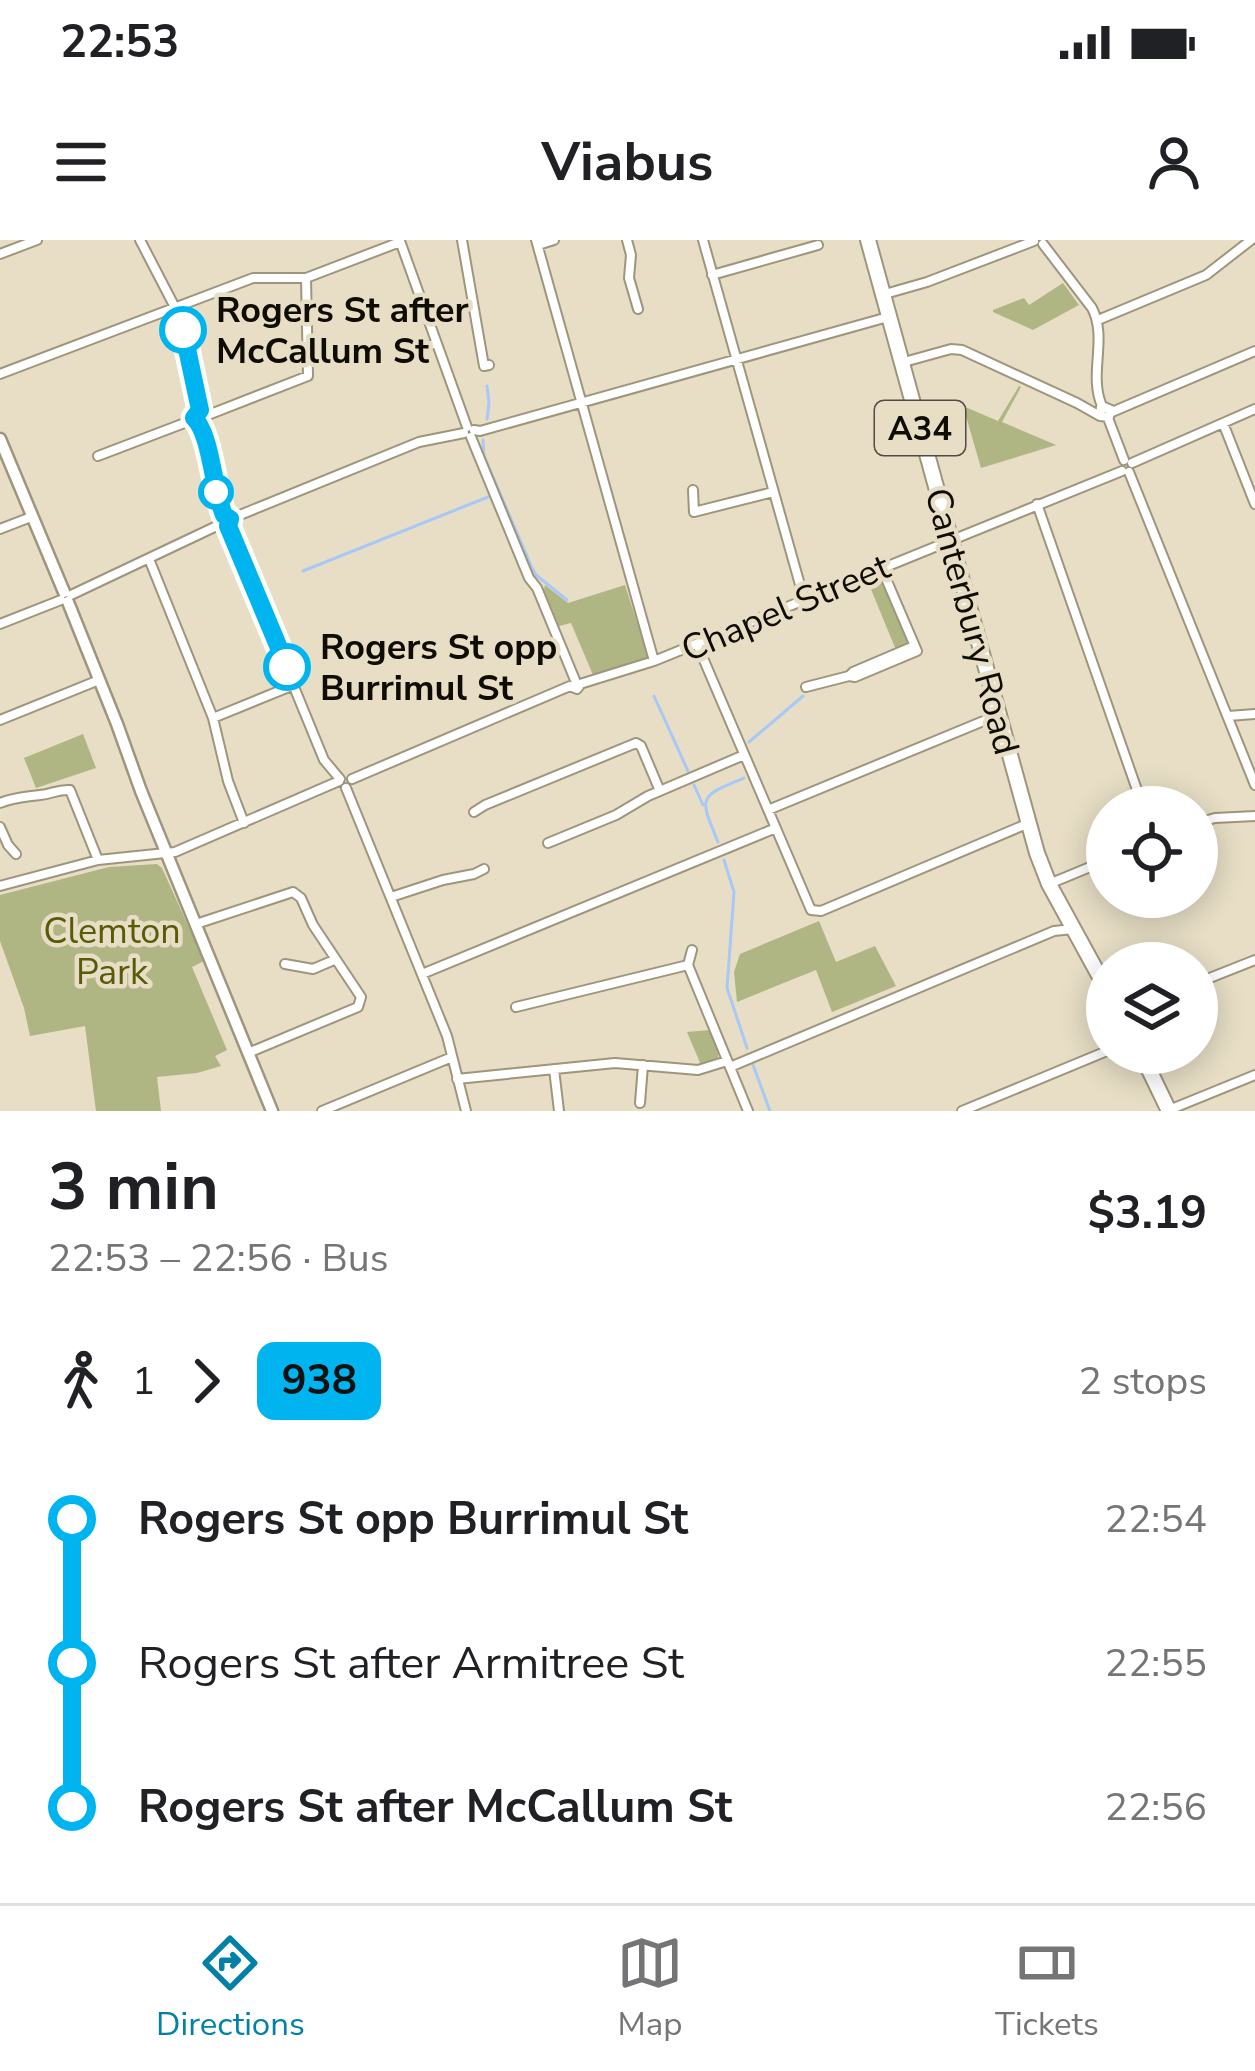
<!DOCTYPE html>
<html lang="en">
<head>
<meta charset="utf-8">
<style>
	:root { --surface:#fff; --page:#f2f2f2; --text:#202124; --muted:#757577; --line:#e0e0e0; --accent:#0181a6 }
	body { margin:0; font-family:"Nunito Sans",sans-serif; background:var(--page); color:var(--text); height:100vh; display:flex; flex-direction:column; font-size:45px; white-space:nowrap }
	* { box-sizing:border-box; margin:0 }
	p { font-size:39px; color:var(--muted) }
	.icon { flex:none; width:66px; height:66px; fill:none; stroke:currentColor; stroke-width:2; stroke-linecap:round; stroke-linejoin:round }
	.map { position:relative; height:871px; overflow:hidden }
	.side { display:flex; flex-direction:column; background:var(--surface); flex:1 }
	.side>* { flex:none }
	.badge { padding:0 24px; border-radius:18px; font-size:42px; line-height:78px }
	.buttons { position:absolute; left:1086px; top:546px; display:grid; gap:24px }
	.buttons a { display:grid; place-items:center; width:132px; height:132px; border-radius:50%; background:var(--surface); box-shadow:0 6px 30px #0003; font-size:60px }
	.map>.badge { position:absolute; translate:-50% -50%; box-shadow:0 0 0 6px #fff }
	.legs { display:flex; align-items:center; gap:18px; height:132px; padding:0 48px; font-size:39px }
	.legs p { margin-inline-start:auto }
	.head { display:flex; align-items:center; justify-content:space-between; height:204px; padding:0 48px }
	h1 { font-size:66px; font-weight:700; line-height:90px }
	ul { padding:0 48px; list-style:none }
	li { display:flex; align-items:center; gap:42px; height:144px; font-size:45px }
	li i { display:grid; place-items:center; width:18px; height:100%; margin:0 15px; background:currentColor }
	li i::after { content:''; width:30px; height:30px; margin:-15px; border:9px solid; border-radius:50%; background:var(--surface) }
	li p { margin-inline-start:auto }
	li:first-child i { background:linear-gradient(#0000 50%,currentColor 0) }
	li:last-child i { background:linear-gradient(currentColor 50%,#0000 0) }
	.status { display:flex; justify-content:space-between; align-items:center; height:84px; padding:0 60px; background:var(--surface); direction:ltr }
	.status svg { height:33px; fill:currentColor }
	header { display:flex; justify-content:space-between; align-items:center; height:156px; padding:0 48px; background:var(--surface); font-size:54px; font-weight:700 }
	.dock { display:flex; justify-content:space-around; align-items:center; height:168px; border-top:3px solid var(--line); background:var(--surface); font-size:33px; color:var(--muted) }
	.dock a { display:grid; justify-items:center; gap:6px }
	.dock .current { color:var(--accent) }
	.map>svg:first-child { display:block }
</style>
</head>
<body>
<div class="status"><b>22:53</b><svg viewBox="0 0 49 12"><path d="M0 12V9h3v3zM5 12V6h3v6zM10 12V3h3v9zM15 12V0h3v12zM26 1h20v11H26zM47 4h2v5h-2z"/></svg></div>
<header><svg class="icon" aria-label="menu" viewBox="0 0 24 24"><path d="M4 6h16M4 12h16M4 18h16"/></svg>Viabus<svg class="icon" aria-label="person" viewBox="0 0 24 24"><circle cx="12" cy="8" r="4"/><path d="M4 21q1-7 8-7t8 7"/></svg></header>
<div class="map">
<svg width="1255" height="871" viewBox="0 0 1255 871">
	<rect width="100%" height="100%" fill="#e7dec5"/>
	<path fill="#b0b584" d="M1063,43L1079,65L1033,90L993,72V70L1024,58L1029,65Z
		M1019,146L1021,147L1002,182L1056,205L981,228L963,166L998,181Z
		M881,336L909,402L907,406L896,410L868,342Z
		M545,345L568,363L625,345L649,419L593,435L571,383L559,386L544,350Z
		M83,494L96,528L36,548L24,518Z
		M157,624L162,628L204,721L192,727L227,810L215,816L221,826L197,833L157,837L161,871H96L85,786L30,796L24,768L0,701V655L109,627Z
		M819,681L836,722L875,706L896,746L832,772L816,730L737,762L734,732L740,714Z
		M710,790C714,801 723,813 715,823L701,825L687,792Z"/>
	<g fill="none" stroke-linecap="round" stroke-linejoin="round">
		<path stroke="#a8c8f6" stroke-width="3" d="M487,146L489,163L487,179
			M483,200L484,216L532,328L536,335L567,360
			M303,331L488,257
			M654,456L688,531
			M749,502L803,456
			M694,545L703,565
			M718,602C699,556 698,557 744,538
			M724,620L734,652L727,748L747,808
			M753,825L770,871"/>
		<g stroke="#9e957d" stroke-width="12">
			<path id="minor" d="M140,0L181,79L200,170
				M462,0L484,126L489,125
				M536,0L654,421
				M627,0L631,15L629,38L638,69
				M703,0L804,359
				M400,1L467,187
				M1043,4L1092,68C1108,99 1088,134 1102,166L1111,170L1109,177L1100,176L1101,167
				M538,5L554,0
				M0,14L37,0
				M712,35L818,5
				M885,54L927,42L1034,1
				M1098,80L1206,35L1251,0
				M399 114a7 7 0 1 1 14 0a7 7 0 1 1-14 0Z
				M412,112L435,103
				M904,122L951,109L962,110L1077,163L1100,176
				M0,134L253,38H306L400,2
				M1112,172L1255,111
				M208,175L308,136L306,38
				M1108,178L1124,220
				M201,183L217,259L224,275
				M1223,183L1255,264
				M474,190L480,191L888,77
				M471,197L529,338L537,348L575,440
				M98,216L195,179
				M1132,223L1255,169
				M1129,232L1255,545
				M693,250L694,272L773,252
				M1037,264L1143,567
				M230,279L419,202L464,193
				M228,286L324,520L340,539
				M0,289L31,277
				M149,319L213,478L228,541L244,583
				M881,327L917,411L855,437L849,436L853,432L914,406
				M71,355L221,284
				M0,384L61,360
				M697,404L811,670L821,671L1029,583
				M580,444L654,421L1122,231
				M806,447L849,436
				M1228,476L1255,474
				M213,478L294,445
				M0,480L99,440
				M352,539L570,446L577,449L580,445
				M346,548L447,796L466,871
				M0,563C15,557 25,557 40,555C52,554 58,549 70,550L98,620
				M768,570L998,475
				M474,572L485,565L636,503L641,506L660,551
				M1197,583L1215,578L1255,576
				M0,587L8,605L16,614
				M548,603L616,575L648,556L744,515
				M1049,644L1107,620
				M0,646L98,620L175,612L339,541
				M391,657L443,640L474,634L484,629
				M196,684L293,652L301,658L313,685L361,757L358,767L248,813
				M285,724L313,729L334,720
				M688,725L748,871
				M688,725L692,710
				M422,734L776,588
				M1197,743L1255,720
				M516,767L688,725
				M730,827L1054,691L1073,689
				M554,829L559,871
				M457,839L615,823L698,830L727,821
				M640,863L643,825
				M1169,870L1255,835
				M322,871L452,817
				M962,871L1107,811"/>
		</g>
		<g stroke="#9e957d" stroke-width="15">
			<path id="major" d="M0,199L64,352
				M68,362L117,484L141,551L272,871"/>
		</g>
		<g stroke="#9e957d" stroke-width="18">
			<path id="highway" d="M868,0L1037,613L1049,644L1107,750
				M1141,813L1169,871"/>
		</g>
		<use href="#minor" stroke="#fff" stroke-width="8"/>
		<use href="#major" stroke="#fff" stroke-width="10"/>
		<use href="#highway" stroke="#fff" stroke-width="14"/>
	</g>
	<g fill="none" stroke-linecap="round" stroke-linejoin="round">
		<g stroke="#fff" stroke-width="27">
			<path id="line-1" d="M183,90L200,170L194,178C211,194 213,249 224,275L230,279L228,286L287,427"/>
		</g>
		<use href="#line-1" stroke="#00b5ef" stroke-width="18"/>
	</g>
	<g fill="#fff" stroke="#00b5ef" stroke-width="6">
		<circle cx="183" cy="90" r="21"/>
		<circle cx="216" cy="252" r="15"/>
		<circle cx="287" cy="427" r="21"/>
	</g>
	<g text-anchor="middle" stroke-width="9" stroke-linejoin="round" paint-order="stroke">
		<rect fill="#e7dec5" stroke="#504b3e" stroke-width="3" x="875" y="161" width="90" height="54" rx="9"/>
		<g font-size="33" font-weight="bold" fill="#0f0c04">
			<text x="920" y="200">A34</text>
		</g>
		<g font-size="36" font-weight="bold" fill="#0f0c04" stroke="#e7dec5" text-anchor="start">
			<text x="216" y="82">Rogers St after<tspan x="216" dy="41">McCallum St</tspan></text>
			<text x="320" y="419">Rogers St opp<tspan x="320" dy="41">Burrimul St</tspan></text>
		</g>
		<g font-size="36" fill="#0f0c04" stroke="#e7dec5">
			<text transform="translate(785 367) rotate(-23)" y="13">Chapel Street</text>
			<text transform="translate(973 381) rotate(75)" y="13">Canterbury Road</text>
		</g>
		<g font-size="36" fill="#585b07" stroke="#e7dec5">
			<text x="112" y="703">Clemton<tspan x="112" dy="41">Park</tspan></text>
		</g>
	</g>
</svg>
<div class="buttons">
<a><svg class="icon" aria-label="locate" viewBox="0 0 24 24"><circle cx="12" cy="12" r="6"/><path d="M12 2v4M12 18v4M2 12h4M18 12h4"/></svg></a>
<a><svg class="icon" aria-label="layers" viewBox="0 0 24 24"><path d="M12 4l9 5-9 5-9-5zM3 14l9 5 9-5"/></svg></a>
</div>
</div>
<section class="side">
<div class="head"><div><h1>3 min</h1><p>22:53 – 22:56 · Bus</p></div><b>$3.19</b></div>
<div class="legs"><svg class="icon" aria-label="walk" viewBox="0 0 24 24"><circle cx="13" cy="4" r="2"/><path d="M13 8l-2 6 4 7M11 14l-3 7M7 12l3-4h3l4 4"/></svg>1<svg class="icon" aria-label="forward" viewBox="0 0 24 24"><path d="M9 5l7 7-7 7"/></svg><b class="badge" style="background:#00b5ef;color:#111">938</b><p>2 stops</p></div>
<ul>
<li><i style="color:#00b5ef"></i><b>Rogers St opp Burrimul St</b><p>22:54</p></li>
<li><i style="color:#00b5ef"></i><span>Rogers St after Armitree St</span><p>22:55</p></li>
<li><i style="color:#00b5ef"></i><b>Rogers St after McCallum St</b><p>22:56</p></li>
</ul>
</section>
<nav class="dock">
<a class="current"><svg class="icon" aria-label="directions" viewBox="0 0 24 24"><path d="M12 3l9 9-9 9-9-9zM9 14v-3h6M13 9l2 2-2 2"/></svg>Directions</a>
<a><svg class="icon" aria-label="map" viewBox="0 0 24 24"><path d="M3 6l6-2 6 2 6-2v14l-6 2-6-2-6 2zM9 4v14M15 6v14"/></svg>Map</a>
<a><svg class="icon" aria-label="tickets" viewBox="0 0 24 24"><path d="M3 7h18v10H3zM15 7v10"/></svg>Tickets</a>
</nav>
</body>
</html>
